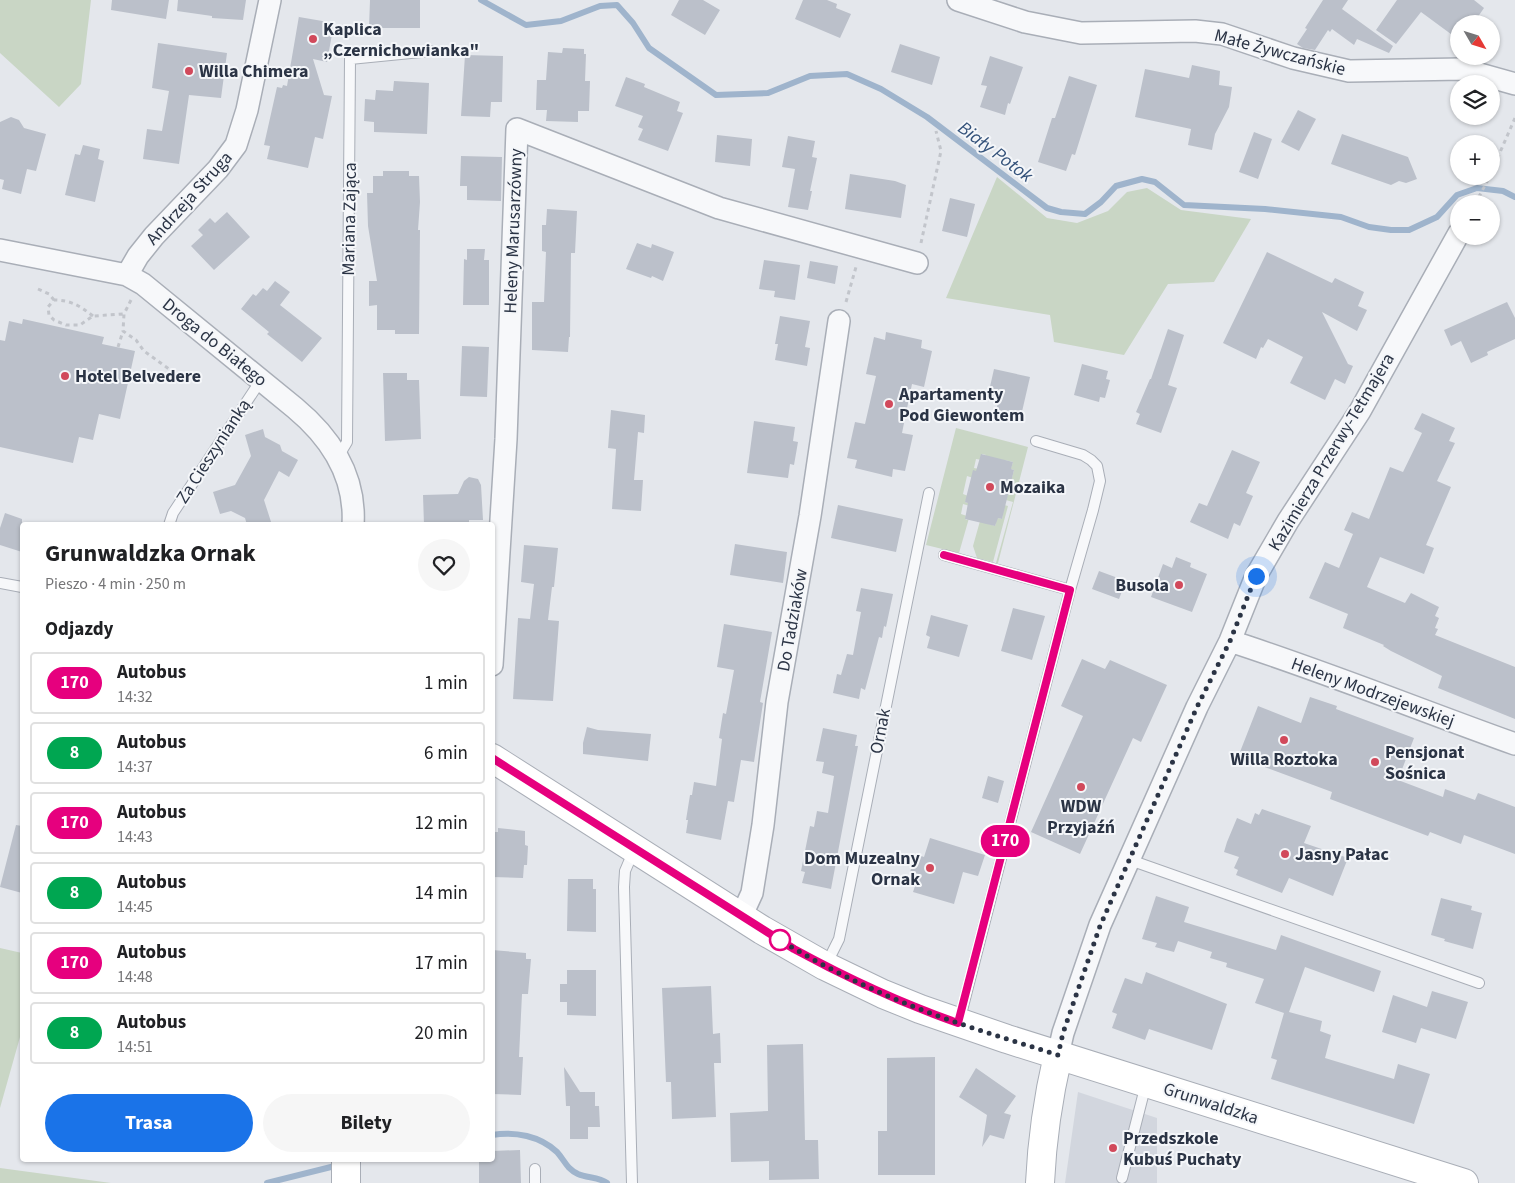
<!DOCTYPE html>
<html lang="pl">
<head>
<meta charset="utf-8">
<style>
	:root { --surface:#fff; --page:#f6f6f6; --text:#202124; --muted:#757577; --line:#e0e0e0; --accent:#1a73e8 }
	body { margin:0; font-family:"Source Sans 3",sans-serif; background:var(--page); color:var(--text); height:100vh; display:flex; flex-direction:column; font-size:19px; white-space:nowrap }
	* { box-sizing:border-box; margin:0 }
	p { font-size:16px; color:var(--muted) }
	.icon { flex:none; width:28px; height:28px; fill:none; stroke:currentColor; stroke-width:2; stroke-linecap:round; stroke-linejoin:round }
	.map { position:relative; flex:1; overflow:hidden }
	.sheet { position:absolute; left:20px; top:522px; width:475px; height:640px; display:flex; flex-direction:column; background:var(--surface); border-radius:5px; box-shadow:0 1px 4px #0004 }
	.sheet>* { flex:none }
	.badge { padding:0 10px; border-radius:16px; font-size:18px; line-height:32px }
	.needle { width:32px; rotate:129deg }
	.tools { position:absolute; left:1450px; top:15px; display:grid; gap:10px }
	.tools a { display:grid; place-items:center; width:50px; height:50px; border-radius:50%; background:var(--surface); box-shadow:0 1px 4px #0004; font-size:25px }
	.you { position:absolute; width:25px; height:25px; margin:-12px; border:4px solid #fff; border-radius:50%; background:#1a73e8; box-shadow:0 0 0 8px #1a73e833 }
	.map>.badge { position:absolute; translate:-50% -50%; box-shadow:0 0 0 2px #fff }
	h2 { padding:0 25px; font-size:19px; line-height:45px }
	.round { display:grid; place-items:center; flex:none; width:52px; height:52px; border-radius:26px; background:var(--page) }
	.head { display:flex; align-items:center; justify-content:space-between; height:85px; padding:0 25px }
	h1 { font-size:24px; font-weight:700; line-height:38px }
	.cta { display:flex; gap:10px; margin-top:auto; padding:10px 25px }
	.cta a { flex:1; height:58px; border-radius:30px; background:var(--accent); color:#fff; font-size:20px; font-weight:700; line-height:58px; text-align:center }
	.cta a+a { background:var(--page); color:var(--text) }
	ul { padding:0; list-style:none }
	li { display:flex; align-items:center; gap:15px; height:62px; margin:0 10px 8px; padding:0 15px; border:2px solid var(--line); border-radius:5px }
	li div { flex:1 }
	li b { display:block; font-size:19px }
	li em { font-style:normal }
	li .badge { min-width:55px; font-weight:700; text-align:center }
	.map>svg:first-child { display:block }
</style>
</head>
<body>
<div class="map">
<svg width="1515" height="1183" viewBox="0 0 1515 1183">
	<rect width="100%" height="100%" fill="#e4e7ec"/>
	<path fill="#d2d6de" d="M1078,1092L1157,1118V1183H1065Z"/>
	<path fill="#c9d6c5" d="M0,0H91L81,84L59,107L0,53Z
		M997,177L1047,218L1077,223L1108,211L1127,192L1147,188L1181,210L1251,219L1214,282L1168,284L1124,355L1054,342L1050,315L946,298Z
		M956,428L1028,447L998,563H996L1013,502L1006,500L1014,470L1011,469L1010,471L1013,462L1009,461L985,457L986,455L982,454V460L976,459L974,468L979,469L973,478L967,476L963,494L968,496L965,502L969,503L970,506L963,504L961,514L967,516L965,519L967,520L969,518L959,553L926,545Z
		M1004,505L1008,506L993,562L977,558L973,546L980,521L995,526L996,523L995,522L998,517V518L1002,519Z
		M0,948L22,953V1030L0,1108Z
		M0,1168L111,1183H0Z"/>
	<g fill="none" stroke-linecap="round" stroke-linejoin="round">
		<path stroke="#9fb4cc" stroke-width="6" d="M481,0L526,25L561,21L600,6L617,5L633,23L649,48L716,95L768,93L810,76L847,74L881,89L927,117L1047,208L1061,212L1085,214L1101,202L1116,186L1142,179L1155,182L1184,205L1265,209L1341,217L1369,227L1391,230H1409L1437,217L1457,195L1477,188L1503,191L1515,197
			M492,1135C515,1131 540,1136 557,1152C565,1161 566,1168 578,1174C587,1178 599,1177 607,1183
			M267,1183L339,1165"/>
	</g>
	<path fill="#bbc0ca" d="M112,0H169L166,19L111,10Z
		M178,0H246L243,20L212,18V16L177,11Z
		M370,0H420V28H369Z
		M679,0H703L720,10L705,35L671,15Z
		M803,0H827L837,4L836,8L851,14L840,38L795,19Z
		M1323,0H1348L1342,9L1393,46L1389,53L1357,39L1354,45L1332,29L1330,32L1328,30L1315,50L1303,48L1297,44L1307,29L1305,28Z
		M1397,0H1474L1484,8L1473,24H1459V40L1421,12L1396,44L1376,30Z
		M299,16V17L334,23L327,62L313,59L324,95L332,96L323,139L315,137L308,168L267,159L270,146L264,145L277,87L282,88L283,85L287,86Z
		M158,43L227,53L221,98L189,95L179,164L143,159L147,129L162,131L169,91L152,88Z
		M900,44L940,57L932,85L891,72Z
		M563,48L584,49V54H586L585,81H590L589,111H578V122L546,121L547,110H536L537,80H546L548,52L562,53Z
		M465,55L503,56L502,102H491L490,117L461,116Z
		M990,56L1023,67L1010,104L1008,103L1005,115L980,107L987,86L981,85Z
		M1192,65L1220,71L1219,85L1232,87L1229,107L1215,134L1212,150L1188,145L1191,129L1135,117L1145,69L1189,78Z
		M1069,76L1097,85L1075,155L1072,154L1066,171L1038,162L1052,118H1055Z
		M626,77L645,84L644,87L680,102L677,111L683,113L668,151L638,140L643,129L638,127L643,116L615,106Z
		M394,81L429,83L427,134L374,132V122L364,121L365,99L375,100L376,90L393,91Z
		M1298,110L1316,119L1299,151L1281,142Z
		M11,117L19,120L24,128L46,134L36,171L27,169L21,194L2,189L4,180L0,179V122Z
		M1254,132L1272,139L1258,179L1239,172Z
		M1342,134L1408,157L1417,179L1406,183L1399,181L1391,185L1331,164Z
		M717,135L752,139L750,166L715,162Z
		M788,136L815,141L812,157L817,158L810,191H812L808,210L788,207L795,169L782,167Z
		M83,145L100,149L98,159L104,161L95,202L65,195L75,154L80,155Z
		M461,156L502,157L501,201L467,200V186H460Z
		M383,171H409V176H419L420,202L418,230H420L419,334H395V330H377V305L369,306V281H377L368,226L367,193H373V176H383Z
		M850,174L895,181L906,185L901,218L845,209Z
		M950,198L975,204L967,237L942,231Z
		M547,209L577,211L575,253H571L570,337H569L568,352L532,350V302H544L546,252L542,251V225H546Z
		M227,212L250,237L214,270L191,246L203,235L198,230L210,218L215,223Z
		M637,243L651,248L652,244L674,252L663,281L652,276L651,278L626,269Z
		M467,249H485L484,260H489V305H463L464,259L467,260Z
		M1267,252L1332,283L1335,278L1364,292L1358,306L1367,310L1357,331L1322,312L1348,364L1353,366L1345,384L1335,379L1325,400L1290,383L1303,357L1268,339L1263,348L1261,347L1256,359L1223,343Z
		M764,260L800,265L795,300L774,297L775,291L759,289Z
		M810,261L838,266L835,284L807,278Z
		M275,281L290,292L280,305L322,338L302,362L267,334L269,332L241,309L253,294L256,296L263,288L267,291Z
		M1507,302L1515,318V339L1487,352L1488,355L1471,363L1461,341L1451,346L1444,330Z
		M780,316L810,321L805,347L810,348L807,366L775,360L778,344H775Z
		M23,319L104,337L102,344L135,351L120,419L99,414L93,440L79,437L73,463L0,447V340L5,341L9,321L22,324Z
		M1168,329L1184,335L1168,385L1177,388L1161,433L1136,424L1140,414L1136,412L1150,379H1151Z
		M886,332L922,340L921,348L932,351L924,387L912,384L902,433L913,435L905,471L893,469L892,477L855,468L857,460L847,458L855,422L865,424L876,376L866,374L874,337L885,340Z
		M462,346L489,347L487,397L460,396Z
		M1082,364L1108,371L1106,379L1110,380L1105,398L1100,397L1099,402L1074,395Z
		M994,369L1030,377L1021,416L996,411L998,403L987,400Z
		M383,373H407V380H419L421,439L385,441Z
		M611,410L645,415L644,433L638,432L634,480H643L641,511L612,509L616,449L608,448Z
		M1422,413L1455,428L1449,441L1455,443L1437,481L1451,487L1426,545L1434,548L1424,574L1380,557L1367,587L1405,603L1411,593L1439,607L1435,616L1439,618L1435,628L1438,629L1435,635L1515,667V719L1438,688L1442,676L1391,651L1383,646L1384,645L1343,628L1348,614L1309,598L1325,562L1339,568L1353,534L1344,530L1352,512L1369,519L1390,467L1403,472L1422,433L1414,429Z
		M754,421L795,427L793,441L798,442L794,465L790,464L788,478L747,473Z
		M263,429L265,437L280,445L282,451L298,460L289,477L279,471L264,500L272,525H247L245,518L231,511L220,514L213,492L235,485L251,456L245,435Z
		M1232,450L1260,462L1246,493L1253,496L1240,526L1234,523L1228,539L1190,522L1199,503L1207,506Z
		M981,454L1013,462L1011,469L1014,470L1002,519L998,518L995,526L965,519L968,503L965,502L973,470L976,471Z
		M469,477L478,479L481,485L483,520H469V525H424L423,495L458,494L464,481Z
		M838,505L903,519L896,552L831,538Z
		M5,513L22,519V552L0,545V528Z
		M735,544L787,552L783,583L730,575Z
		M524,545L558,548L554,587H552L548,620L559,621L553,701L513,699L518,618L530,619L534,584L521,582Z
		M1176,557L1191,563L1190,567L1207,574L1192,612L1151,597L1163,564L1172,568Z
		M1099,571L1126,581L1119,599L1092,589Z
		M861,588L893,594L886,627L884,626L882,638L879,637L865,690L861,688L859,699L833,693L837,674L841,675L847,654L853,655L861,612L856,611Z
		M1013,608L1045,616L1032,660L1001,651Z
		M931,615L968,625L959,657L927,648L930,637L926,635Z
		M724,624L772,632L760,702L763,703L754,762L741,760L734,802L728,801L721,840L686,833L688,820H686L690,795H692L694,782L716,786L722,739L719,738L723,713L726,714L734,670L717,667Z
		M1082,659L1105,669L1110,660L1167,685L1141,742L1133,738L1080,854L1031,832L1083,716L1061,706Z
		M1310,697L1337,706L1336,709L1414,738L1398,780L1443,797L1445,789L1475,800L1478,793L1515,807V854L1464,835L1461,844L1430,832L1428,836L1330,799L1332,792L1238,757L1258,706L1301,723Z
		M587,727L598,730L651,734L648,761L583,754V743Z
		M823,728L857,735L855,746H858L831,889L802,883L805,872L801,871L810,826L814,827L817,811L828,813L834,776L822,773L824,762L816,761Z
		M988,776L1004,781L998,803L982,798Z
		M1262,809L1311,826L1304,843L1348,858L1333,896L1289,878L1282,893L1236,875L1238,870L1234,868L1239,857L1224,852L1227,842L1237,818L1251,824L1255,813L1259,815Z
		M16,825L22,826V893L0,887Z
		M498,828L525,831V845L528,846L527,865H524L523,878L492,877V832H498Z
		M930,838L985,855L978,876L963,872L954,904L913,892L919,874L910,872L916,854L924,857Z
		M568,879H593V889H596V932L567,931Z
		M1156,896L1189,907L1184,922L1276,950L1281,935L1381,971L1374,992L1305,967L1289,1012L1322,1021L1320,1031L1331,1035L1325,1058L1394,1079L1398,1064L1430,1074L1414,1124L1271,1079L1277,1060L1271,1058L1284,1013L1255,1003L1264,979L1226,967L1227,963L1210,958L1212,952L1178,941L1174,952L1155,947L1157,943L1142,939Z
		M1441,898L1472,906L1471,910L1482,913L1473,949L1444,941L1445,939L1431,935Z
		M492,950L526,953V959H531L528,994H522L519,1057H523L521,1095L492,1094Z
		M567,970H596V1016L567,1015V1002H560V984H567Z
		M1146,972L1227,1004L1212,1050L1149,1029L1145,1040L1112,1028L1117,1014L1112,1012L1125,978L1142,984Z
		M711,986L713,1034L720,1033L721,1063H714L716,1117L672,1119L671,1082H666L662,988Z
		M1432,991L1468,1002L1456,1039L1421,1028L1416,1043L1382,1032L1393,995L1427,1007Z
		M803,1044L805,1140H818L819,1179L769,1180V1161L731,1162L730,1113L768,1111L767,1045Z
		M935,1057V1175H878V1131H887V1058Z
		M564,1067L580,1092H595V1106H599L600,1127H588V1139H570V1106H566Z
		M976,1068L1016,1096L1004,1113L1011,1115L1004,1139L990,1135L982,1147L987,1115L959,1097Z
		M520,1150L521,1183H479V1160H492V1151Z"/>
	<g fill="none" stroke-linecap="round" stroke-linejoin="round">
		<g stroke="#a9aeb7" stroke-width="12">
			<path id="lane" d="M338,457L347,442L350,59L431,51
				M169,525L173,513L261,380
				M944,555L1070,590
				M0,583L22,587
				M1130,860L1479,983
				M826,965L839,939L929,493
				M959,1022L1070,590L1093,510L1100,481L1097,466L1091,460L1083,455L1036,441
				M535,1169V1183
				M1122,1178L1146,1084
				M632,1183L624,887L625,871L634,850"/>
		</g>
		<g stroke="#a9aeb7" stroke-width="24">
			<path id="street" d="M958,0L1025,22L1081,33L1195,31L1222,34L1293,58L1349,71L1462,69L1515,84
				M0,250L127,275L143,284L295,408C331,438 356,477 353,525
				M127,275L138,256L154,236L218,169L236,145L247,110L270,0
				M1230,641C1326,672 1420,710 1515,744
				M492,665L506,439L517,129L719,208L917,263
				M741,917L752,893L763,825L777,702L810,516L839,321
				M1058,1055L1063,1033L1100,925L1197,707L1230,641L1256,576L1288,521L1360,411L1459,233"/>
		</g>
		<g stroke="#a9aeb7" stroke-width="30">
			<path id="secondary" d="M492,758L762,930L825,966L883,994L920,1009L1007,1039L1464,1183
				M346,1160V1183
				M1040,1183C1042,1139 1048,1098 1058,1055"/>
		</g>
		<path stroke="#c2c5cb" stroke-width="3" stroke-dasharray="4 4" stroke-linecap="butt" d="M1491,173L1515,118
			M1475,204L1490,176
			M921,243L941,151L936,131
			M38,289L49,294L54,300
			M131,300L124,314L123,331L136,340L144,351L169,369
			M846,302L856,267
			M93,316C80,306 71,300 54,300L48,307L49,315L54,320L66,325H80L93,316L124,314
			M118,347L123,331"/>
		<use href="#lane" stroke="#f7f8fa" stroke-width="10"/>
		<use href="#street" stroke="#f7f8fa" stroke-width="21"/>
		<use href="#secondary" stroke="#fff" stroke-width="28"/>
	</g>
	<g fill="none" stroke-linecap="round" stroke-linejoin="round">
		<g stroke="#fff" stroke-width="11">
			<path id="line" d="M492,758L794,949C847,978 901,1003 958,1023L1070,590L944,555"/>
		</g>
		<use href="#line" stroke="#e6007e" stroke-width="8"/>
		<path stroke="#2b3445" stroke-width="5" stroke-dasharray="0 9" d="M780,940L778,939C822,966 869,989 917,1008C963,1026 1011,1040 1058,1055L1063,1033L1100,926L1197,707L1230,641L1256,576"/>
	</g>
	<g fill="#d1495b" stroke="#f4f6f9" stroke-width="2">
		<circle cx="313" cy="39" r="5"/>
		<circle cx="189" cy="71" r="5"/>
		<circle cx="65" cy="376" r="5"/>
		<circle cx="889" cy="404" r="5"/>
		<circle cx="990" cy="487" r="5"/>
		<circle cx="1179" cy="585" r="5"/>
		<circle cx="1284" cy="740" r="5"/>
		<circle cx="1375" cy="762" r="5"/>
		<circle cx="1081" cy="787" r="5"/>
		<circle cx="1285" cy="854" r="5"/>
		<circle cx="930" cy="868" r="5"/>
		<circle cx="1113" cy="1148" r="5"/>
	</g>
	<circle fill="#fff" stroke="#e6007e" stroke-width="2.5" cx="780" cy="940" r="10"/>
	<g text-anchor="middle" stroke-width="4" stroke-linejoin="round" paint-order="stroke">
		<g font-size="18" font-weight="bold" fill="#2b3445" stroke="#f4f6f9" text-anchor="start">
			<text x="323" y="35">Kaplica<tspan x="323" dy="21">„Czernichowianka"</tspan></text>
			<text x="199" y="77">Willa Chimera</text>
			<text x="75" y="382">Hotel Belvedere</text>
			<text x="899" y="400">Apartamenty<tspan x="899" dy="21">Pod Giewontem</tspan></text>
			<text x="1000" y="493">Mozaika</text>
			<text x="1169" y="591" text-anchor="end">Busola</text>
			<text x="1385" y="758">Pensjonat<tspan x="1385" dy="21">Sośnica</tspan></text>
			<text x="1284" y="765" text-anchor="middle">Willa Roztoka</text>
			<text x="1081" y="812" text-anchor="middle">WDW<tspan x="1081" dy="21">Przyjaźń</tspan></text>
			<text x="1295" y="860">Jasny Pałac</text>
			<text x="920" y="864" text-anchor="end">Dom Muzealny<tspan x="920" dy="21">Ornak</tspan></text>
			<text x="1123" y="1144">Przedszkole<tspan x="1123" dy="21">Kubuś Puchaty</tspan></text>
		</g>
		<g font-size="18" fill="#2b3445" stroke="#f4f6f9">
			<text transform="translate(1280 52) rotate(15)" y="6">Małe Żywczańskie</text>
			<text transform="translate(189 198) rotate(-48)" y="6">Andrzeja Struga</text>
			<text transform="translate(349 219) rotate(-89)" y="6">Mariana Zająca</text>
			<text transform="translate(513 231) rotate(-88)" y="6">Heleny Marusarzówny</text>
			<text transform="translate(215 342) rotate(39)" y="6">Droga do Białego</text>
			<text transform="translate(213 451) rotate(-57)" y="6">Za Cieszynianką</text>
			<text transform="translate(1331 452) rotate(-59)" y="6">Kazimierza Przerwy-Tetmajera</text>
			<text transform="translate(792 620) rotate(-80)" y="6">Do Tadziaków</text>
			<text transform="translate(1373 692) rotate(20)" y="6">Heleny Modrzejewskiej</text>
			<text transform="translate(880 731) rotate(-79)" y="6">Ornak</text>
			<text transform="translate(1211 1103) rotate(18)" y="6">Grunwaldzka</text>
		</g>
		<g font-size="19" font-style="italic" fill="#34527a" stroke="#f4f6f9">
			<text transform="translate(996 151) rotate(37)" y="7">Biały Potok</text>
		</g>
	</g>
</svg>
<div class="tools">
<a><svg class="needle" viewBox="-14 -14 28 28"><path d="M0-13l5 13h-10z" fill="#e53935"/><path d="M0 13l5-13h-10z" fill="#757577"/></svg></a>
<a><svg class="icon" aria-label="layers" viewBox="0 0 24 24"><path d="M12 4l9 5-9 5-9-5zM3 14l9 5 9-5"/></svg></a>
<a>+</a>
<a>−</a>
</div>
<div class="you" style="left:1256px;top:576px"></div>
<b class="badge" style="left:1005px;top:841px;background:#e6007e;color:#fff">170</b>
<section class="sheet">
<div class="head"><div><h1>Grunwaldzka Ornak</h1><p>Pieszo · 4 min · 250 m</p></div><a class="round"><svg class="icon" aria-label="heart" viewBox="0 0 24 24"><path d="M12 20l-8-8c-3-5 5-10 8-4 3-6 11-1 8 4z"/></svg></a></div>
<h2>Odjazdy</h2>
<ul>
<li><span class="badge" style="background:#e6007e;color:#fff">170</span><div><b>Autobus</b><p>14:32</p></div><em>1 min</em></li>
<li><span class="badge" style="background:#00a651;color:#fff">8</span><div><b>Autobus</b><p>14:37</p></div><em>6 min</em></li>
<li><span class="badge" style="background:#e6007e;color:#fff">170</span><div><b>Autobus</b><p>14:43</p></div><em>12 min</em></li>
<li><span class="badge" style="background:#00a651;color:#fff">8</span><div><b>Autobus</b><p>14:45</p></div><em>14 min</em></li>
<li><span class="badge" style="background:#e6007e;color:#fff">170</span><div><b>Autobus</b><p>14:48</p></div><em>17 min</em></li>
<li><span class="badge" style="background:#00a651;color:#fff">8</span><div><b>Autobus</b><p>14:51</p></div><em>20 min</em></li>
</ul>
<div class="cta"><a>Trasa</a><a>Bilety</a></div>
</section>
</div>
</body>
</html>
